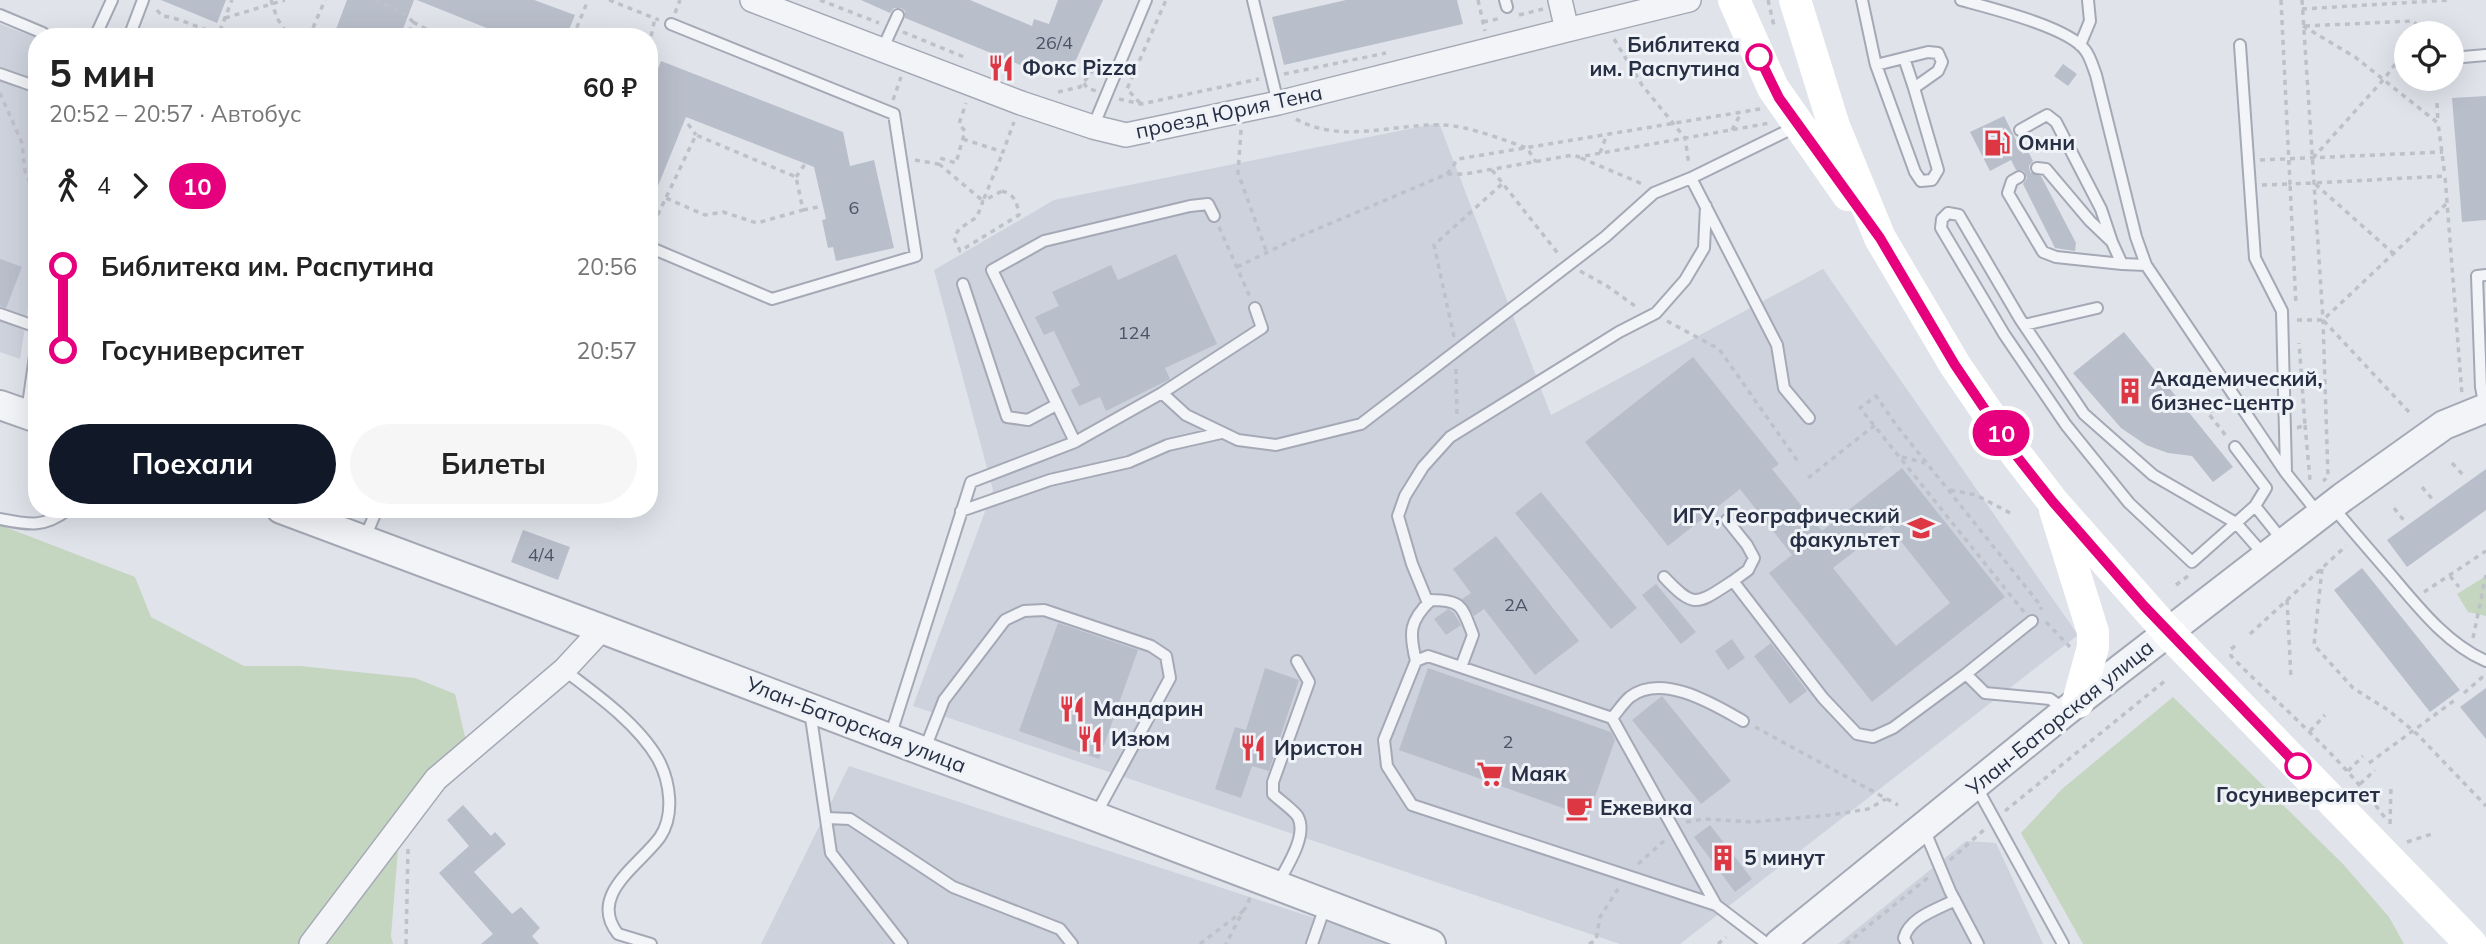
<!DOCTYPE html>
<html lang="ru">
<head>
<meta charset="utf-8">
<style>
	:root { --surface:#fff; --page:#f6f6f6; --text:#222; --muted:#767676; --accent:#111827 }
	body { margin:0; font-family:Mulish,sans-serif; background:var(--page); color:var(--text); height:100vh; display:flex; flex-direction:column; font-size:26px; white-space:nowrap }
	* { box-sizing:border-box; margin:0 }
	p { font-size:23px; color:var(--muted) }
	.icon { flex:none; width:38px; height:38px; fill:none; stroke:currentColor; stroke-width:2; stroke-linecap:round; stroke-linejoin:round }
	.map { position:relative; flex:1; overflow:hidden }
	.details { position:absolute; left:28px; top:28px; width:630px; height:490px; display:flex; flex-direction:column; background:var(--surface); border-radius:28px; box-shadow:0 7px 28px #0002 }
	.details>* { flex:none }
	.badge { padding:0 14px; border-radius:23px; font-size:24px; line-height:46px }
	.tools { position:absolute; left:2394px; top:21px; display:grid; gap:14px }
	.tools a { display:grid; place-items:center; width:70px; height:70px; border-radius:50%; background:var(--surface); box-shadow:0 7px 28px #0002; font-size:35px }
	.map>.badge { position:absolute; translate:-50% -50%; box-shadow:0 0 0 4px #fff }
	.legs { display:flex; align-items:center; gap:10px; height:77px; padding:0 21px; font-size:23px }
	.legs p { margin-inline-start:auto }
	.summary { display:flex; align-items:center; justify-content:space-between; height:119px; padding:0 21px }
	h1 { font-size:38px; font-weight:700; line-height:52px }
	.button { display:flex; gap:14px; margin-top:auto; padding:14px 21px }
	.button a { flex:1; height:80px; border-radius:42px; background:var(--accent); color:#fff; font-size:28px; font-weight:700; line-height:80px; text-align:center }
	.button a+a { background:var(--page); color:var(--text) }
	ul { padding:0 21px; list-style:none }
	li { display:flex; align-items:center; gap:24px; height:84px; font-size:26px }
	li i { display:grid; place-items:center; width:10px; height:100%; margin:0 9px; background:currentColor }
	li i::after { content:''; width:18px; height:18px; margin:-9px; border:5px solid; border-radius:50%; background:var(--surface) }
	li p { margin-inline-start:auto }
	li:first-child i { background:linear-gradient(#0000 50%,currentColor 0) }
	li:last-child i { background:linear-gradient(currentColor 50%,#0000 0) }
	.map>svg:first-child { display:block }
</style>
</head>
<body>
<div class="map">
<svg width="2486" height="944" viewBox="0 0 2486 944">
	<rect width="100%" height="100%" fill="#e0e3ea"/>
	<path fill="#cdd2dd" d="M0,24L37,38V251L20,359L0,352Z
		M1439,123L1551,415L1823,269L2078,635L1680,944H1620L913,706L993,490L934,270L1054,200Z
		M849,766L1394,944H761Z
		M1966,841L1996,843L2043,944H1838Z"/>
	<path fill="#c4d5c0" d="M0,525L135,577L151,617L244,666H300L415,678L455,694L466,741L399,837L391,936L393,944H0Z
		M2486,576V616L2468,612L2457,594Z
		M2173,697L2343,864L2389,917L2404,944H2083L2021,833L2062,789Z"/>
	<path fill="#b9becb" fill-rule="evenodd" d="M161,0H226L217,23Z
		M347,0H414L400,37H333Z
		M417,0H534L575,15L566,37H509Z
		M861,0H970L1032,26L1034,19L1049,24L1058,0H1103L1076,60L1045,75L905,18V11L901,8H894L890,13Z
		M1346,0H1457L1463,24L1284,65L1272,17Z
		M661,61L843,132L850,166L874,160L894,248L836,261L833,247L828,248L822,220L826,219L814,167L686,117L649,208V92Z
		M2063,64L2077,74L2068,86L2054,76Z
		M2486,96V220L2462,222L2452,98Z
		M2004,116L2023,154L2028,151L2033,161L2029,166L2030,172L2041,176L2076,243L2075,251L2055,248L2023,184L2027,178L2024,171L2016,170L2011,160L1990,171L1970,132Z
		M1176,254L1217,344L1165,368L1170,379L1106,411L1100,397L1079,406L1071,390L1080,385L1054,331L1044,335L1035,317L1059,306L1052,292L1111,265L1118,280Z
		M0,259L22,267L6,308L0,306Z
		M2124,332L2233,467L2213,482L2192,456L2168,453L2146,445L2121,428L2073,373Z
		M1693,357L1779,464L1772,469L1822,531L1902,468L2005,597L1872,702L1769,573L1792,555L1740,489L1668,546L1585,442ZM1888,525L1950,603L1896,646L1833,568Z
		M2486,469V510L2407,567L2387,540Z
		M1541,492L1637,608L1611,629L1515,513Z
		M523,530L570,547L558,580L511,562Z
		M1496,536L1579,641L1535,675L1484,609L1474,616L1462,599L1471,593L1453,569Z
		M2362,568L2460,690L2430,712L2334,590Z
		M1656,584L1696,632L1681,644L1642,595Z
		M1448,609L1454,613L1461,625L1446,635L1434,619Z
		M1058,623L1138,650L1099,759L1019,731Z
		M1732,639L1745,658L1728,670L1715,651Z
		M1771,643L1807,691L1790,704L1754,656Z
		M1265,668L1299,680L1269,771L1252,766L1241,798L1215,789L1235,727L1246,730Z
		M1428,668L1611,732L1615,740L1588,817L1399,750Z
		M2486,688V739L2460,707Z
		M1662,696L1731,781L1701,804L1632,720Z
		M463,805L491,836L495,832L506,844L474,872L512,914L521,907L540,928L532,936L539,944H481L493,934L439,873L469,846L447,820Z
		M1710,825L1752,879L1735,892L1694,837Z"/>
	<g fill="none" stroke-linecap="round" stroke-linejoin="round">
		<g stroke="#a4a9b5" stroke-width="14">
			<path id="service" d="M1253,0L1278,103
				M1505,0L1507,7
				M1862,0L1875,61L1876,65L1915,172L1921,181L1932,180L1938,170L1914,88L1938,71L1942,62L1938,53L1928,52L1876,65
				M1961,0C1990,8 2068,27 2085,50C2090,56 2093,67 2096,75L2136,237L2146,265L2286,473L2318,513
				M0,15L43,33L45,37
				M95,37L112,0
				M129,37L143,0
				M2080,45L2090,21L2088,0
				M2240,45L2255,258L2282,311L2286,472
				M882,50L898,15
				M2463,57L2486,55
				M1904,58L1914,88
				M0,74L37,87
				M1093,127L1146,0
				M2020,130L2047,115L2056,122L2101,209L2112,242
				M2037,168L2046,169L2090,221L2112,242L2122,264L2146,265
				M2019,177L2012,181L2008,193L2043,252L2056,257L2122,264
				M1691,178L1777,345L1784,388L1809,418
				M1948,213L1959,215L2020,319L2084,414L2153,475L2236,523L2192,562L2129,503L2066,425L2004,334L1941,228L1942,219Z
				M1214,216L1208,204L1190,206L1044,241L992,270L1075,442L1162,393L1186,415L1238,440L1276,445L1361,424L1605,237L1654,193L1691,178L1795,127
				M649,247L772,299L916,256L894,114L671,24
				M963,284L1007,417L1028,420L1056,405
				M0,314L37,327
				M2024,325L2097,308
				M1162,393L1262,328L1255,308
				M2485,407L2481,387L2477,276L2486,275
				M27,412L37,342
				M2235,447L2266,488L2255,506L2283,541
				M2255,506L2236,523L2265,556
				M2332,506C2351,529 2371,552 2391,575C2418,607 2447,644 2486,661
				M961,511L1050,480L1129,462L1168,445L1221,433
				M0,519C30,525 44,528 69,509
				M1727,520L1747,545L1754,558L1748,570L1733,581L1823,698L1857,734L1873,737L1893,728L1966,674L1985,693L2050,699L2064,709
				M365,538L377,509
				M1664,577C1695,610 1697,604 1733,581
				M1428,603L1412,564L1398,516L1405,496L1423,467L1450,437L1619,332L1656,313L1685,280L1704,248L1706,206
				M1416,661C1409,633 1409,621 1431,600C1463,600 1462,607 1473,635L1461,667
				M564,670C596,694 638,724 658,759C670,781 675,815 660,837C640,865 587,895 618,934L651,944
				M1966,674L2032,621
				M810,711L831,853L902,944
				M1612,718C1618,711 1624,702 1630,697C1662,672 1715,705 1743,721
				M890,737L971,482L1075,442
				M924,751L944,700L1005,620L1024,611L1044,610L1151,646L1166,656L1170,678L1096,814
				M1976,786L2063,944
				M827,818L850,819L953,887L1060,929L1072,944
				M1924,829L1950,891L1978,944
				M1277,885C1286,868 1308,836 1298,817C1295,811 1279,800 1273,794V782L1309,682L1297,661
				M1716,905L1612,718L1428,656L1416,661L1384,740L1387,766L1412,805L1716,905L1767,944
				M1312,944L1326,904
				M1907,944L1904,938C1910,917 1936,910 1955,900"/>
		</g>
		<g stroke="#a4a9b5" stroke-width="26">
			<path id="minor" d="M752,0L1021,103L1093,127L1126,135L1278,103L1567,30L1560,0
				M1567,30L1689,0
				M311,944L436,779L564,670L602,629"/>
		</g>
		<g stroke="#a4a9b5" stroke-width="32">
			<path id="tertiary" d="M0,405L37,418
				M281,509L602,629L1431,944
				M1779,944L2066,711L2343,497L2444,425L2486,408"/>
		</g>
		<path stroke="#bec1c9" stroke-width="3.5" stroke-dasharray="5 5" stroke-linecap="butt" d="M271,0L277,18L289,37
			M375,0L404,13L413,22L407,37
			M609,0L659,20
			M820,0L879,23
			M1478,0L1485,31
			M1768,0L1774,26
			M2281,0L2290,184L2314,183
			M2302,0L2323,320L2328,477L2323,481
			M2302,9L2450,0
			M157,10L162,16C183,18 199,30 219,33L232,0
			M675,13L680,0
			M1519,15L1543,9
			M225,18L285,0
			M413,22L441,37
			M1483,22L1502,18
			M2303,26L2355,57L2438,123L2445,176
			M2305,26L2413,21L2419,27L2418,33
			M903,32L964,57
			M210,37L219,33L217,37
			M309,37L325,0
			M573,37L588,0
			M1614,39L1642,85L1685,138L1689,165
			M649,46L655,18
			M1284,74L1386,53
			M1084,83L1087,88L1096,91
			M1058,92L1080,87L1094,69L1100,72
			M0,93L22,143L25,171L37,199
			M1119,99L1141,104L1259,79
			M893,100L901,77
			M1140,103L1127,89L1166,0
			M2437,103L2438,123
			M1296,119C1343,145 1394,123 1444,125C1468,126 1504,140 1527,148L1536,162
			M688,124L696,135
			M1241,130L1238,173L1267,253
			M1732,130L1741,113
			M963,139L1003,152L1014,122
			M1600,153L1607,134
			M1581,158L1645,185
			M2313,158L2384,79L2406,50
			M915,160L938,164L940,158L956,163L965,131L959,124L966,103
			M2260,160L2443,152
			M939,164L983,201L1003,152
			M1492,170L1560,256
			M1447,174L1458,159L1760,109
			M796,177L805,164
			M2262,185L2290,184L2296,305
			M1002,191C1015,195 1017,202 1019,215L960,251L954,238L959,229L977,217L983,201Z
			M803,210L818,207
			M1219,227L1250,297
			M649,233L696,135L796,177L803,210L757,223L723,212L705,215L666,198
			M2394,254L2314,183L2445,176L2462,395
			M1237,267L1303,235L1447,174H1465L1573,155L1579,157L1770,123
			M1580,271L1607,286L1638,308
			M2297,320H2323
			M1667,321L1719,349L1799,463
			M1454,337L1434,245L1502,184
			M1456,369L1457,418
			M2222,403L2208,413L2227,437
			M2409,412L2323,320L2446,204
			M2305,425L2310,480
			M2297,428L2305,425L2299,343
			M1902,457L1925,463
			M2452,463L2464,476
			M1808,478L1875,425
			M2422,487L2433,500
			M1950,490L1976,495L2014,515
			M2394,508L2406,523
			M2322,569L2314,645L2353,688L2388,710L2417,734L2486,806
			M2450,576L2459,587
			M2176,585L2188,576
			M2424,592L2486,551
			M2287,600L2291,678
			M2024,612L1860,408L1876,396L1897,426L2041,606V610
			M2046,622L2070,647
			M2250,634L2346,546
			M2473,638L2486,575
			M2235,646L2231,649V656C2283,709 2342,757 2385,818
			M2464,693L2486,674
			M1755,727L1898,805
			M2310,731L2325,715
			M2369,763L2455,700
			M2348,771L2363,756
			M2360,784L2375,770
			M2005,811L2166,680
			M1686,822L1704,819L1752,822L1831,815L1868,809L1886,799
			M2390,824L2391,786
			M2407,842L2435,833
			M1950,860L1986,828
			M1638,864L1664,841
			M1243,911L1247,906L1250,897
			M406,944L408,849
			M1200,944L1243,911L1226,944
			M1589,944L1596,940L1600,917L1620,886
			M1718,944L1726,937
			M1846,944L1930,876"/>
		<use href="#service" stroke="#f3f4f8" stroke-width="10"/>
		<use href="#minor" stroke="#f3f4f8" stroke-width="23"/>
		<use href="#tertiary" stroke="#f3f4f8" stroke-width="28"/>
		<path stroke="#fff" stroke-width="32" d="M1734,0L1773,88L1848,195
			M1795,0L1834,126L1880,238L1955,365L2016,454L2053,502L2168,632L2471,944
			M2055,510L2093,632V647L2078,702"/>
	</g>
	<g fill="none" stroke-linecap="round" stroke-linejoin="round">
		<g stroke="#fff" stroke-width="16">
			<path id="line-1" d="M1759,57L1779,98L1880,238L1955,365L2015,454L2053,502L2144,606L2298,766"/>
		</g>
		<use href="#line-1" stroke="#e6007e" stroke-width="10"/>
	</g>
	<defs>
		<g id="restaurant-bare" transform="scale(2.1)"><path d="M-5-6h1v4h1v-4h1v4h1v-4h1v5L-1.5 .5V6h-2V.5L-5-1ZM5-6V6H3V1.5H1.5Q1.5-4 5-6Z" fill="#dd3744" stroke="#eff2f7" stroke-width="2.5" paint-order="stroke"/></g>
		<g id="fuel-bare" transform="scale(2.1)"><path d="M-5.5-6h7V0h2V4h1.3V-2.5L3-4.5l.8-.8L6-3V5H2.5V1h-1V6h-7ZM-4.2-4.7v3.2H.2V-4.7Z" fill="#dd3744" stroke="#eff2f7" stroke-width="2.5" paint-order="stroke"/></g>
		<g id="building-bare" transform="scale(2.1)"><path d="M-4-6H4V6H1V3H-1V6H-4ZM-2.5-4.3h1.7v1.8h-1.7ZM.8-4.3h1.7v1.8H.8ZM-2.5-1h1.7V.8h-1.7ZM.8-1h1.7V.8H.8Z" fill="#dd3744" stroke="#eff2f7" stroke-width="2.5" paint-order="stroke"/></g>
		<g id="university-bare" transform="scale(2.1)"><path d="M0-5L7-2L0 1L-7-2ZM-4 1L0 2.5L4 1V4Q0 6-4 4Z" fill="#dd3744" stroke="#eff2f7" stroke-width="2.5" paint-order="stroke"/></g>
		<g id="supermarket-bare" transform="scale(2.1)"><path d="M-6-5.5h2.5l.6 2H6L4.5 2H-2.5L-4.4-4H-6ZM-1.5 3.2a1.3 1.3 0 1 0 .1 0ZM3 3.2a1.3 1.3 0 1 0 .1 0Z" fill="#dd3744" stroke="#eff2f7" stroke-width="2.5" paint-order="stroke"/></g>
		<g id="cafe-bare" transform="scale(2.1)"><path d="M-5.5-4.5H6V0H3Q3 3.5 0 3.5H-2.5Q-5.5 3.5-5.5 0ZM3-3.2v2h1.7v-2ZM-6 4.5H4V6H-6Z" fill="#dd3744" stroke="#eff2f7" stroke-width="2.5" paint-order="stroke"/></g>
	</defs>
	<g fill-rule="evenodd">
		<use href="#restaurant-bare" x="1001" y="68"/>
		<use href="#fuel-bare" x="1997" y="143"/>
		<use href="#building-bare" x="2130" y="391"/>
		<use href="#university-bare" x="1921" y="528"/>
		<use href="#restaurant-bare" x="1072" y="709"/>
		<use href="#restaurant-bare" x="1090" y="739"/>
		<use href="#restaurant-bare" x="1253" y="748"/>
		<use href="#supermarket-bare" x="1490" y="774"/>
		<use href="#cafe-bare" x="1579" y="808"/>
		<use href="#building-bare" x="1723" y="858"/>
	</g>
	<g fill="#fff" stroke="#e6007e" stroke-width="3.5">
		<circle cx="1759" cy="57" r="12"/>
		<circle cx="2298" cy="766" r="12"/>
	</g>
	<g text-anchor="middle" stroke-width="6" stroke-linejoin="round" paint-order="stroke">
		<g font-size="18" fill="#4b5365">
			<text x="1054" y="49">26/4</text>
			<text x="854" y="214">6</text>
			<text x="1134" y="339">124</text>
			<text x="541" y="561">4/4</text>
			<text x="1516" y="611">2А</text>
			<text x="1508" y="748">2</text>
		</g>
		<g font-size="21" font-weight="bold" fill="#262f43" stroke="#eff2f7" text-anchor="end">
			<text x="1740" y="52">Библитека<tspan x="1740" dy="24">им. Распутина</tspan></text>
			<text x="2298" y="802" text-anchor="middle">Госуниверситет</text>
		</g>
		<g font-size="21" font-weight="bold" fill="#262f43" stroke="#eff2f7" text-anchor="start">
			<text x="1022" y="75">Фокс Pizza</text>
			<text x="2018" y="150">Омни</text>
			<text x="2151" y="386">Академический,<tspan x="2151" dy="24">бизнес-центр</tspan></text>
			<text x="1900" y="523" text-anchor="end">ИГУ, Географический<tspan x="1900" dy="24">факультет</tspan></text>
			<text x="1093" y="716">Мандарин</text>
			<text x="1111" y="746">Изюм</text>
			<text x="1274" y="755">Иристон</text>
			<text x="1511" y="781">Маяк</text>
			<text x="1600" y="815">Ежевика</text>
			<text x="1744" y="865">5 минут</text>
		</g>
		<g font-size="21" fill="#262f43" stroke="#eff2f7">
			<text transform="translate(1229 112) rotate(-12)" y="7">проезд Юрия Тена</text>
			<text transform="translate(2060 718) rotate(-39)" y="7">Улан-Баторская улица</text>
			<text transform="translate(856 725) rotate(21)" y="7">Улан-Баторская улица</text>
		</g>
	</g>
</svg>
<div class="tools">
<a><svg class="icon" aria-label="locate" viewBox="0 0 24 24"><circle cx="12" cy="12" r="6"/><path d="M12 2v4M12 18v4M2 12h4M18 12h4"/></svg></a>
</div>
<b class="badge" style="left:2001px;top:433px;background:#e6007e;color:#fff">10</b>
<section class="details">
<div class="summary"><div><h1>5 мин</h1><p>20:52 – 20:57 · Автобус</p></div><b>60 ₽</b></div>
<div class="legs"><svg class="icon" aria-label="walk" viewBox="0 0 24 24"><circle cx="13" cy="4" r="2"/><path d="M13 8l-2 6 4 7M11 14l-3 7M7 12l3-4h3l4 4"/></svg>4<svg class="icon" aria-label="forward" viewBox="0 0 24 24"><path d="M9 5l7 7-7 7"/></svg><b class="badge" style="background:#e6007e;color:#fff">10</b></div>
<ul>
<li><i style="color:#e6007e"></i><b>Библитека им. Распутина</b><p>20:56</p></li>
<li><i style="color:#e6007e"></i><b>Госуниверситет</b><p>20:57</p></li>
</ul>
<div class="button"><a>Поехали</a><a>Билеты</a></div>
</section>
</div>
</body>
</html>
